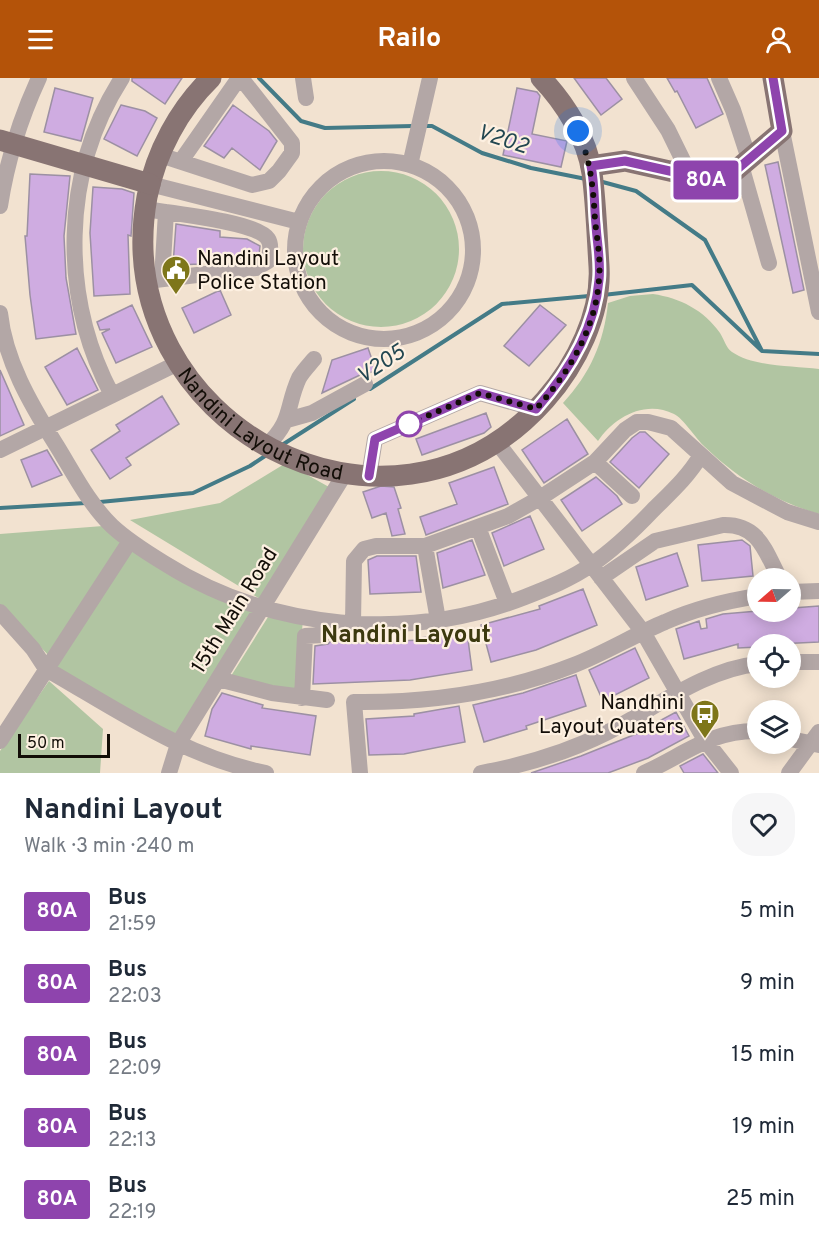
<!DOCTYPE html>
<html lang="en">
<head>
<meta charset="utf-8">
<style>
	:root { --surface:#fff; --page:#f6f6f7; --text:#1f2937; --muted:#747a83; --accent:#b45309 }
	body { margin:0; font-family:Overpass,sans-serif; background:var(--page); color:var(--text); height:100vh; display:flex; flex-direction:column; font-size:22px; white-space:nowrap }
	* { box-sizing:border-box; margin:0 }
	p { font-size:20px; color:var(--muted) }
	.icon { flex:none; width:33px; height:33px; fill:none; stroke:currentColor; stroke-width:2; stroke-linecap:round; stroke-linejoin:round }
	.map { position:relative; height:695px; overflow:hidden }
	.drawer { display:flex; flex-direction:column; background:var(--surface); flex:1 }
	.drawer>* { flex:none }
	.badge { padding:0 12px; border-radius:4px; font-size:21px; line-height:39px }
	.needle { width:39px; rotate:250deg }
	.buttons { position:absolute; left:747px; top:490px; display:grid; gap:12px }
	.buttons a { display:grid; place-items:center; width:54px; height:54px; border-radius:50%; background:var(--surface); box-shadow:0 3px 15px #0003; font-size:30px }
	.scale { position:absolute; left:18px; bottom:15px; width:92px; box-sizing:border-box; padding-left:6px; border:3px solid #120d07; border-top:0; font-size:16px; line-height:21px; white-space:nowrap; color:#120d07; -webkit-text-stroke:4px #fdf0e1; paint-order:stroke }
	.you { position:absolute; width:30px; height:30px; margin:-15px; border:4px solid #fff; border-radius:50%; background:#1a73e8; box-shadow:0 0 0 9px #1a73e833 }
	.map>.badge { position:absolute; translate:-50% -50%; box-shadow:0 0 0 3px #fff }
	.round { display:grid; place-items:center; flex:none; width:63px; height:63px; border-radius:24px; background:var(--page) }
	.head { display:flex; align-items:center; justify-content:space-between; height:102px; padding:0 24px }
	h1 { font-size:28px; font-weight:700; line-height:45px }
	ul { padding:0; list-style:none }
	li { display:flex; align-items:center; gap:18px; height:72px; padding:0 24px }
	li div { flex:1 }
	li b { display:block; font-size:22px }
	li em { font-style:normal }
	li .badge { min-width:66px; font-weight:700; text-align:center }
	header { display:flex; justify-content:space-between; align-items:center; height:78px; padding:0 24px; background:var(--accent); color:#fff; font-size:27px; font-weight:700 }
	.map>svg:first-child { display:block }
</style>
</head>
<body>
<header><svg class="icon" aria-label="menu" viewBox="0 0 24 24"><path d="M4 6h16M4 12h16M4 18h16"/></svg>Railo<svg class="icon" aria-label="person" viewBox="0 0 24 24"><circle cx="12" cy="8" r="4"/><path d="M4 21q1-7 8-7t8 7"/></svg></header>
<div class="map">
<svg width="819" height="695" viewBox="0 0 819 695">
	<rect width="100%" height="100%" fill="#f2e2d0"/>
	<path fill="#b1c5a2" d="M303 171a78 78 0 1 1 156 0a78 78 0 1 1-156 0Z
		M653,216C680,220 704,232 720,255C724,261 726,270 732,274C754,289 793,288 819,291V436C776,424 737,400 705,369C696,361 683,340 674,336C645,321 613,340 598,363L563,325C590,296 604,264 608,225L630,218Z
		M286,385L329,409L265,524L130,442L220,425Z
		M103,448L123,463L50,579L0,526V456Z
		M133,467L264,531L175,663L53,589Z
		M268,539L303,542L296,613L231,598Z
		M49,603L103,651L100,695H0V673Z"/>
	<g fill="none" stroke-linecap="round" stroke-linejoin="round">
		<path stroke="#447b87" stroke-width="4" d="M259,0L301,43L325,50L413,48
			M424,48H432L482,75L531,90L586,101
			M599,103L636,113L705,162L762,273L819,276
			M603,217L692,207L762,273
			M370,311L502,226L589,218
			M282,367L354,321
			M100,424L193,415L250,388L268,376
			M0,430L86,425"/>
	</g>
	<path fill="#cface1" stroke="#9c90a3" stroke-width="1.5" d="M132,0H182L165,26L132,3Z
		M574,0H606L622,21L601,37Z
		M667,0H707L723,36L696,50L677,13L675,14Z
		M55,10L93,20L81,63L44,54Z
		M517,10L537,14L540,18L532,56L567,63L561,89L503,77Z
		M121,27L145,33L157,40L137,78L104,61Z
		M233,27L269,53L277,63L260,92L232,70L224,80L204,68Z
		M778,84L804,212L793,215L765,87Z
		M30,96L70,98L64,158L66,200L76,256L36,261L30,217L25,158H27Z
		M93,109L122,111L134,115L131,158L128,157L130,216L94,218L90,155Z
		M176,146L220,153V159L247,161L260,168L259,176L253,180H202L201,186L173,187Z
		M220,212L231,237L194,255L182,230Z
		M132,227L152,269L116,285L102,255L110,251L100,252L97,244Z
		M540,227L566,247L529,288L504,268Z
		M77,270L98,312L67,327L45,289Z
		M368,270L376,293L360,297L322,315L332,282Z
		M0,292L24,347L0,358Z
		M162,318L179,346L126,380L131,387L110,401L91,372L120,353L116,347Z
		M486,335L491,349L484,355L422,377L416,361Z
		M567,341L588,376L544,405L522,372Z
		M640,354H645L669,376L639,410L610,384L632,360Z
		M47,372L62,397L32,409L21,382Z
		M494,389L508,426L426,457L420,439L457,426L449,405Z
		M596,399L617,418L622,426L582,453L561,422Z
		M381,408L394,409L401,430L398,431L405,456L392,458L386,435L372,440L363,414Z
		M530,438L544,471L504,488L492,455Z
		M472,462L485,497L443,510L437,475Z
		M742,462L750,468L753,498L702,503L698,467Z
		M677,475L688,508L646,522L636,489Z
		M377,478H416L421,514L370,516L368,482Z
		M583,511L597,547L536,572L491,584L481,547L540,531L539,528Z
		M819,528V564L758,567V569L738,570V566L684,581L676,551L699,543L701,551L707,550L706,541L723,536L758,533L793,534V530Z
		M467,554L472,592L410,602L313,606L315,568L328,566L332,562H352V565L420,562V560Z
		M635,570L649,600L603,623L589,592Z
		M576,597L586,628L526,648L527,651L484,664L473,627L523,615Z
		M222,615L263,627L262,630L316,638L310,677L251,668V671L205,658L212,631Z
		M459,628L465,664L404,676L369,677L366,641L414,638V636Z
		M676,634L689,658L648,680L608,695H531L581,678L651,650L650,648Z
		M703,676L718,695H684L680,688Z"/>
	<g fill="none" stroke-linecap="round" stroke-linejoin="round">
		<path stroke="#b3a7a6" stroke-width="16" d="M303,0L306,20
			M634,0L668,52L691,99
			M719,0L733,32L749,81
			M782,53L819,234
			M160,77L252,107L269,103L279,93L292,75V65L241,0
			M295 172a89 89 0 1 1 178 0a89 89 0 1 1-178 0Z
			M181,83L239,0
			M410,87L430,0
			M741,87L769,185
			M150,106L299,144
			M0,128C7,83 20,41 39,0
			M145,131C169,135 256,143 268,161C272,167 270,176 268,183L256,190L147,203
			M162,201L166,134
			M0,235C5,282 30,325 55,365C72,392 88,425 112,448C127,462 146,474 164,485C270,552 408,565 525,519C548,510 571,501 591,487C613,472 634,452 653,432C670,415 688,399 701,377
			M112,317C60,219 61,95 122,0
			M287,342L312,335L365,306
			M496,363L643,554L705,662L731,695
			M267,367C293,343 286,328 299,300C303,293 309,287 314,281
			M0,372L178,285
			M595,384L632,418
			M369,398L375,361L480,315L536,331
			M478,449L507,525
			M425,468L438,542
			M601,500L655,463L723,447C759,446 765,473 780,501
			M790,514L819,513
			M0,534L33,571L46,591C116,631 186,680 266,695
			M353,545L354,483L364,471L376,468H425L508,438L540,420L595,384L625,352L637,344H648L671,350L732,405L787,434L819,444
			M790,584H819
			M218,601L272,615L327,622
			M302,620L305,558L323,557
			M790,661L819,667
			M0,663L130,463
			M169,695L178,666L344,397
			M360,695L354,624C430,625 503,615 574,587C605,575 634,557 665,544C694,531 726,523 758,518
			M481,695C525,687 568,674 608,654C654,631 705,591 758,586
			M644,695C684,677 711,652 758,653
			M789,695L819,654"/>
		<g stroke="#887473" stroke-width="21">
			<path id="s1" d="M211,0C179,31 156,74 147,119C106,344 388,498 545,322C576,287 602,235 599,188C597,157 596,125 592,95C587,60 565,25 541,0"/>
			<path d="M0,62L150,106"/>
			<path d="M591,88L625,83L714,103L728,99L782,53L773,0"/>
		</g>
	</g>
	<g fill="none" stroke-linecap="round" stroke-linejoin="round">
		<g stroke="#fff" stroke-width="14">
			<path id="line" d="M369,398L375,361L480,315L536,331C568,295 595,251 599,202C601,184 597,165 596,147C594,128 595,107 591,88L625,83L714,103L728,99L782,53L773,0"/>
		</g>
		<use href="#line" stroke="#8e44ad" stroke-width="9"/>
		<path stroke="#120d07" stroke-width="6" stroke-dasharray="0 10.8" d="M409,346L480,315L536,331C568,296 596,251 599,201C601,182 597,161 595,142C593,107 591,85 578,53"/>
	</g>
	<defs>
		<g id="civic-pin" transform="scale(1.5)"><path d="M0 17L-7.5 6A9.5 9.5 0 1 1 7.5 6Z" fill="#7e761a" stroke="#fdf0e1"/><path d="M-.6-6.5H3V-4.5H.6V-3L4-1V1h2V6H-6V1h2V-1L-.6-3ZM-1.2 2.5V6h2.4V2.5Z" fill="#fff"/></g>
		<g id="bus-pin" transform="scale(1.5)"><path d="M0 17L-7.5 6A9.5 9.5 0 1 1 7.5 6Z" fill="#7e761a" stroke="#fdf0e1"/><path d="M-5-6H5V4H4V6H2V4H-2V6H-4V4H-5ZM-3.5-4V0h7V-4ZM-3.5 1.2v1.5H-2V1.2ZM2 1.2v1.5H3.5V1.2Z" fill="#fff"/></g>
	</defs>
	<g fill-rule="evenodd">
		<use href="#civic-pin" x="176" y="192"/>
		<use href="#bus-pin" x="705" y="636"/>
	</g>
	<circle fill="#fff" stroke="#8e44ad" stroke-width="3" cx="409" cy="346" r="12"/>
	<g text-anchor="middle" stroke-width="4.5" stroke-linejoin="round" paint-order="stroke">
		<g font-size="21" fill="#120d07" stroke="#fdf0e1" text-anchor="start">
			<text x="197" y="187">Nandini Layout<tspan x="197" dy="24">Police Station</tspan></text>
			<text x="684" y="631" text-anchor="end">Nandhini<tspan x="684" dy="24">Layout Quaters</tspan></text>
		</g>
		<g font-size="21" fill="#120d07" stroke="#fdf0e1">
			<text dy="7" stroke="none"><textPath href="#s1" startOffset="416">Nandini Layout Road</textPath></text>
			<text transform="translate(234 532) rotate(-58)" y="7">15th Main Road</text>
		</g>
		<g font-size="22" font-style="italic" fill="#224751" stroke="#fdf0e1">
			<text transform="translate(503 60) rotate(18)" y="8">V202</text>
			<text transform="translate(380 285) rotate(-33)" y="8">V205</text>
		</g>
		<g font-size="24" font-weight="bold" fill="#3c390f" stroke="#fdf0e1">
			<text x="406" y="564">Nandini Layout</text>
		</g>
	</g>
</svg>
<div class="buttons">
<a><svg class="needle" viewBox="-14 -14 28 28"><path d="M0-13l5 13h-10z" fill="#e53935"/><path d="M0 13l5-13h-10z" fill="#747a83"/></svg></a>
<a><svg class="icon" aria-label="locate" viewBox="0 0 24 24"><circle cx="12" cy="12" r="6"/><path d="M12 2v4M12 18v4M2 12h4M18 12h4"/></svg></a>
<a><svg class="icon" aria-label="layers" viewBox="0 0 24 24"><path d="M12 4l9 5-9 5-9-5zM3 14l9 5 9-5"/></svg></a>
</div>
<div class="scale">50 m</div>
<div class="you" style="left:578px;top:53px"></div>
<b class="badge" style="left:706px;top:102px;background:#8e44ad;color:#fff">80A</b>
</div>
<section class="drawer">
<div class="head"><div><h1>Nandini Layout</h1><p>Walk · 3 min · 240 m</p></div><a class="round"><svg class="icon" aria-label="heart" viewBox="0 0 24 24"><path d="M12 20l-8-8c-3-5 5-10 8-4 3-6 11-1 8 4z"/></svg></a></div>
<ul>
<li><span class="badge" style="background:#8e44ad;color:#fff">80A</span><div><b>Bus</b><p>21:59</p></div><em>5 min</em></li>
<li><span class="badge" style="background:#8e44ad;color:#fff">80A</span><div><b>Bus</b><p>22:03</p></div><em>9 min</em></li>
<li><span class="badge" style="background:#8e44ad;color:#fff">80A</span><div><b>Bus</b><p>22:09</p></div><em>15 min</em></li>
<li><span class="badge" style="background:#8e44ad;color:#fff">80A</span><div><b>Bus</b><p>22:13</p></div><em>19 min</em></li>
<li><span class="badge" style="background:#8e44ad;color:#fff">80A</span><div><b>Bus</b><p>22:19</p></div><em>25 min</em></li>
</ul>
</section>
</body>
</html>
